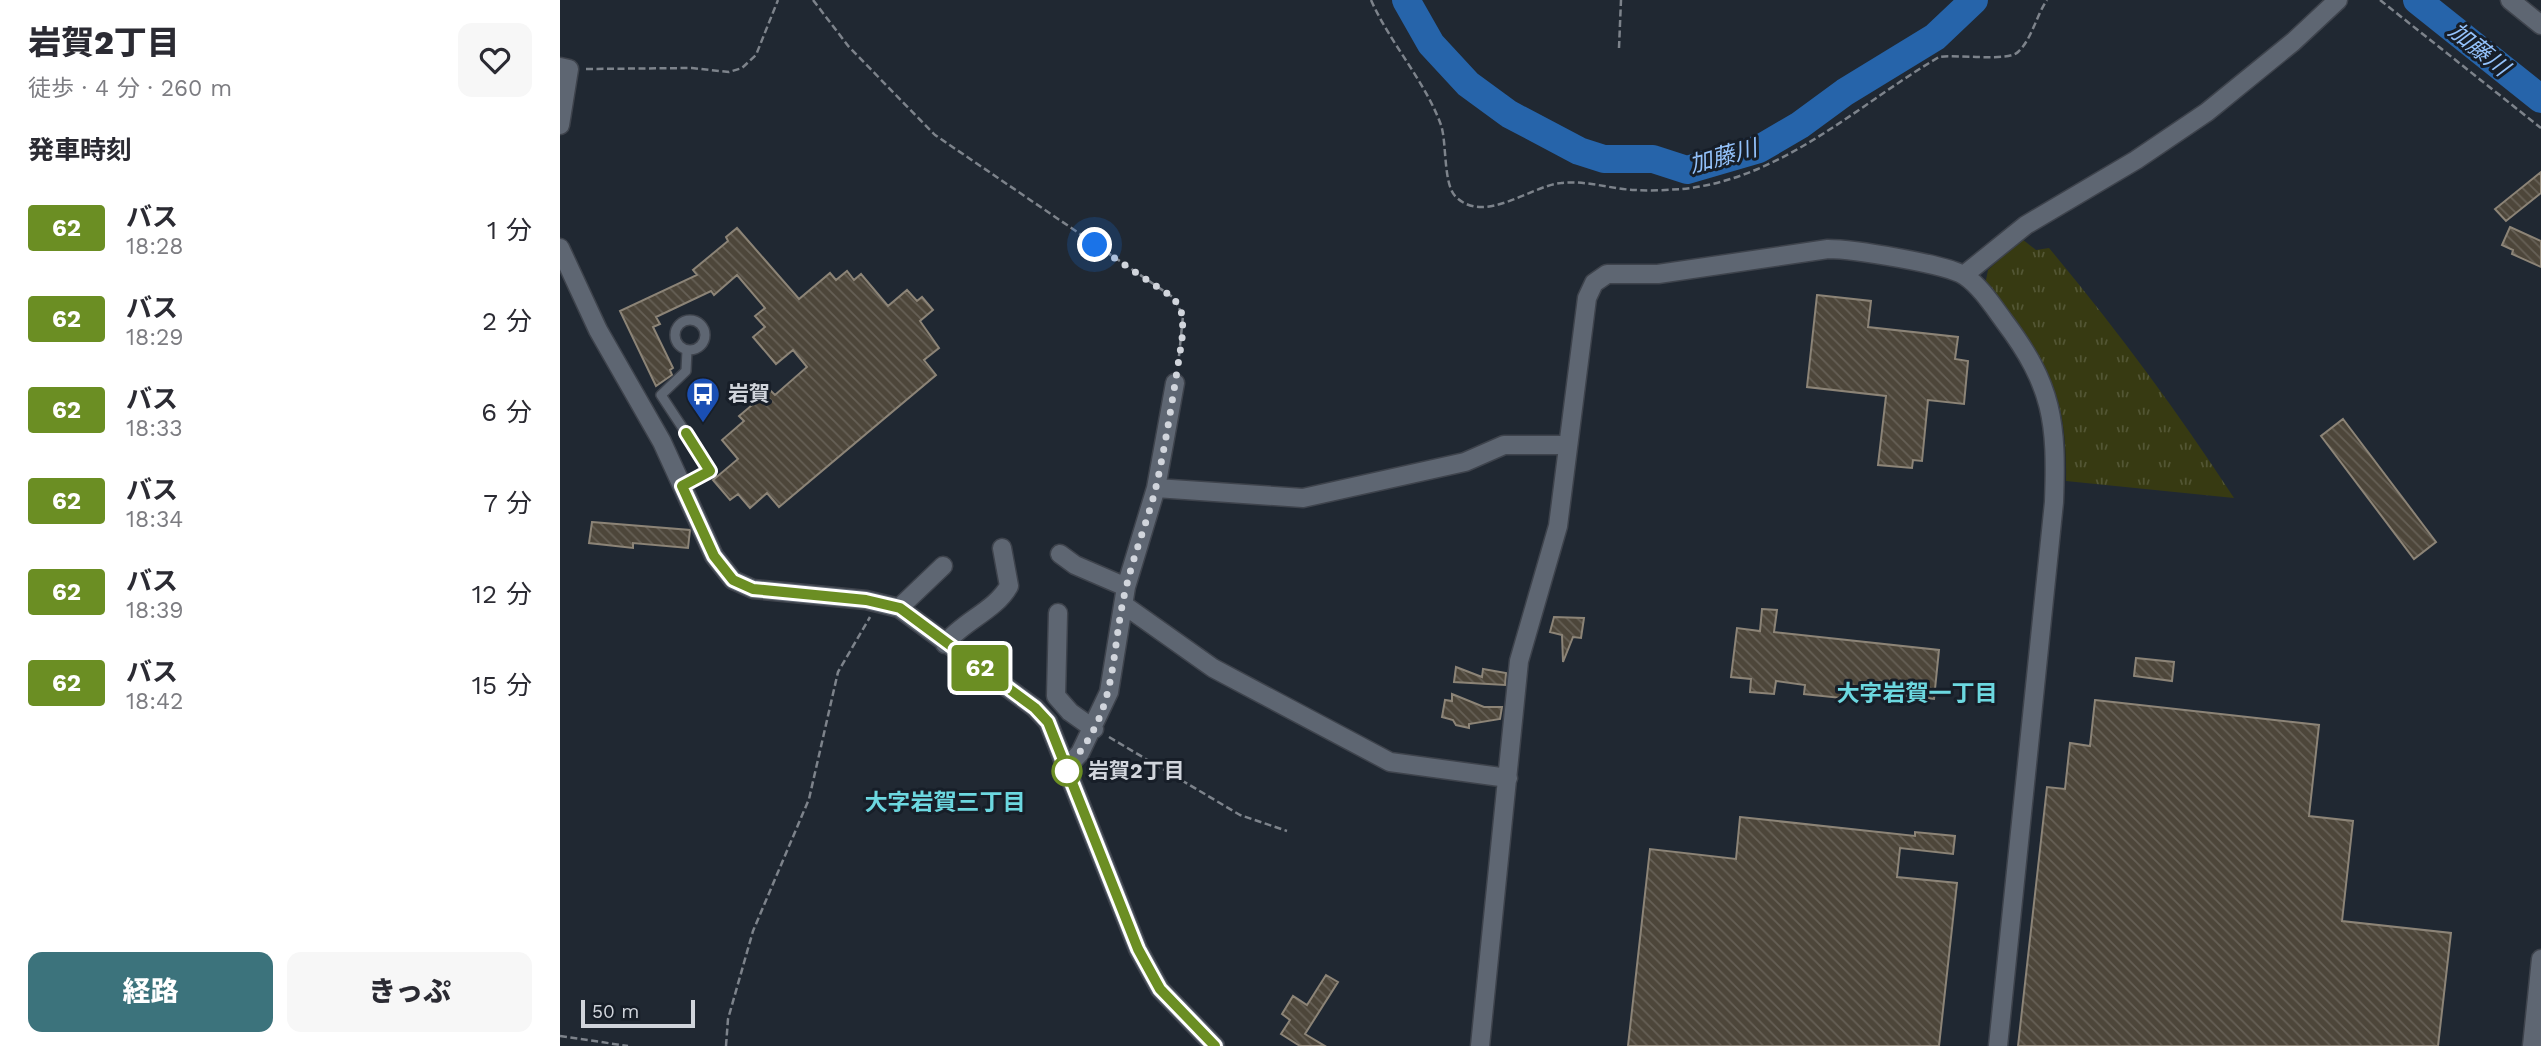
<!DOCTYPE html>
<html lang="ja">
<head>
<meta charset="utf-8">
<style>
	:root { --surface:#fff; --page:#f7f7f7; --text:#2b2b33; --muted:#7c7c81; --accent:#3c737c }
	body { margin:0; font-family:"Work Sans","Noto Sans JP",sans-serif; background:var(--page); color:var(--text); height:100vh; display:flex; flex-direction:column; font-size:26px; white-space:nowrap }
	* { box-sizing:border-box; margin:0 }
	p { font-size:23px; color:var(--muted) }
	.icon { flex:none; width:38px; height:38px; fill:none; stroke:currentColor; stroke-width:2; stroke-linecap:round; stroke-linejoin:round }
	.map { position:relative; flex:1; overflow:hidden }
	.details { display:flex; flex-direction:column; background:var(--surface); width:560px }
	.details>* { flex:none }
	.badge { padding:0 14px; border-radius:5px; font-size:24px; line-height:46px }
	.scale { position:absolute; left:21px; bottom:18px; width:114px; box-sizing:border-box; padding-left:7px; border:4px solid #d1d5dc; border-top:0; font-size:19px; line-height:24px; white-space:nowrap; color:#d1d5dc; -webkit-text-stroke:5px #171e28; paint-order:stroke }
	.you { position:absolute; width:35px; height:35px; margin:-18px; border:5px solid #fff; border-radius:50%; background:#1a73e8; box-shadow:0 0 0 10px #1a73e833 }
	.map>.badge { position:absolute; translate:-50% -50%; box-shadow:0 0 0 4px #fff }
	h2 { padding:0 28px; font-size:26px; line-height:63px }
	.round { display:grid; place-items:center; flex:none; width:74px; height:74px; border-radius:14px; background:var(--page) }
	.headline { display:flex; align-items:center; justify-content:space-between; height:119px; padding:0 28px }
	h1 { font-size:33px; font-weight:800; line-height:52px }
	.primary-button { display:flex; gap:14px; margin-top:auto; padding:14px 28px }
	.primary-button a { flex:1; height:80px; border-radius:14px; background:var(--accent); color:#fff; font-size:28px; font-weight:800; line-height:80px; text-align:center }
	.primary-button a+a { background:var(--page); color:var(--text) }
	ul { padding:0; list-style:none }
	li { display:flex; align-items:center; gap:21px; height:91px; padding:0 28px }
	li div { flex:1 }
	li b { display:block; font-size:26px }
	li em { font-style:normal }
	li .badge { min-width:77px; font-weight:700; text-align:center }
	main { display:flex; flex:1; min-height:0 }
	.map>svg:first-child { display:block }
</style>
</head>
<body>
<main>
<section class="details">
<div class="headline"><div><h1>岩賀2丁目</h1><p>徒歩 · 4 分 · 260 m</p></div><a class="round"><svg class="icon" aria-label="heart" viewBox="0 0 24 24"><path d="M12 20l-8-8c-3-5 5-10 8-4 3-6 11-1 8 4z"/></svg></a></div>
<h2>発車時刻</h2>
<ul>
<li><span class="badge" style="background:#6b8e23;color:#fff">62</span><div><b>バス</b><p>18:28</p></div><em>1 分</em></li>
<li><span class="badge" style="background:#6b8e23;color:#fff">62</span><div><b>バス</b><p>18:29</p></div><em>2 分</em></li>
<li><span class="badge" style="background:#6b8e23;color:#fff">62</span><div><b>バス</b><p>18:33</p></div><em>6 分</em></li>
<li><span class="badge" style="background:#6b8e23;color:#fff">62</span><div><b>バス</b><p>18:34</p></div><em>7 分</em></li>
<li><span class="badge" style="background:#6b8e23;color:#fff">62</span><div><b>バス</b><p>18:39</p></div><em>12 分</em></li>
<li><span class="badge" style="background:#6b8e23;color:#fff">62</span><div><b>バス</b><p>18:42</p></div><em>15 分</em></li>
</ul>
<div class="primary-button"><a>経路</a><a>きっぷ</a></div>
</section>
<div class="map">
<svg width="1981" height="1046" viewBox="0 0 1981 1046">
	<defs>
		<pattern id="park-tufts" width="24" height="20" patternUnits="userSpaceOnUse" patternTransform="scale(1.75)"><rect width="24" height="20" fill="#373a12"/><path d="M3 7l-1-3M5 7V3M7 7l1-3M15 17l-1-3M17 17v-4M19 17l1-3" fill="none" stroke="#535634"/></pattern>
		<pattern id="building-back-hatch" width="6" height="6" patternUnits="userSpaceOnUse" patternTransform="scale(1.75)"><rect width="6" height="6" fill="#4d463a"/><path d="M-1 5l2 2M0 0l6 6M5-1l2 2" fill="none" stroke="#666056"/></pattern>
	</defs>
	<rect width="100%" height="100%" fill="#202832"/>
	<path fill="url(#park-tufts)" d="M1462,239L1476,250L1489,248C1556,328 1617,411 1674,498L1506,481C1508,387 1483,354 1425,285L1428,270Z"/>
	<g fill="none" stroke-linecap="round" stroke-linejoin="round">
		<path stroke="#2664aa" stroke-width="28" d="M846,0L871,44L908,84L949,114L1019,151L1044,159H1093L1127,170L1199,149L1240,125L1285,92L1375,37L1414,0
			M1857,0L1981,99"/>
	</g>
	<path fill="url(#building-back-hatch)" stroke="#8c8477" stroke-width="2" d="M1981,172V193L1946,221L1935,209Z
		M1950,227L1981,241V267L1952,254L1953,250L1942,245Z
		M177,228L239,299L270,273L276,280L287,271L294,280L301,274L328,306L347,290L357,301L362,297L373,310L360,321L379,348L364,360L376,375L219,507L207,493L190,508L178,494L170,500L153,480L178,459L162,440L184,421L179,416L210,390L215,395L247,367L233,350L216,364L193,337L205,327L195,316L205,308L177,275L154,295L151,291L96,317L100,324L93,327L113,368L110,370L112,375L96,386L60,311L137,275L133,270L168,241L166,237Z
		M1257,295L1311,301L1308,327L1398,337L1395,359L1408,361L1404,404L1368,400L1362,461L1353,460L1352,468L1318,465L1326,396L1247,387Z
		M1783,419L1876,542L1854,559L1761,436Z
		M32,522L130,530L128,548L73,543V548L29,543Z
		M1202,609L1217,610L1214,632L1379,650L1374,699L1282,689L1281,698L1244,694L1245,685L1216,681L1214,694L1190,692L1191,679L1171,677L1177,628L1200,631Z
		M994,617L1024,618L1021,638L1013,637L1003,662L1002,635L990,632Z
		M1576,658L1614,662L1612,681L1574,676Z
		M896,667L922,677L923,669L946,673L945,685L894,682Z
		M892,694L924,707H942L940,719L909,724V728L896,725L893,720L882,717L885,700L892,701Z
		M1535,700L1759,725L1749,816L1793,821L1782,921L1891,933L1878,1046H1458L1487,787L1505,789L1510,743L1530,746Z
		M1180,817L1355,836V832L1395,836L1393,854L1340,848L1337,877L1397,883L1379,1046H1068L1090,849L1176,859Z
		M766,975L778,982L745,1034L765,1046H740L721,1034L730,1020L722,1014L733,996L747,1005Z"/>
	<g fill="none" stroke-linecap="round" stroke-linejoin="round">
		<g stroke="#3e434c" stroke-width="12">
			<path id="service" d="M115 335a15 15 0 1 1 30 0a15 15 0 1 1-30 0Z
				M122,486L151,471L101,395L126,371L127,350"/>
		</g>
		<g stroke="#3e434c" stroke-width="21">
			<path id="minor" d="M1950,0L1981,25
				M0,67L9,69L0,125
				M0,248L38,330L102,442L154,556L173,580L193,589L306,600L339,608L475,708L488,722L578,949L600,989L655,1046
				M1404,275L1466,225L1576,160L1647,112L1733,42L1778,0
				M596,488L743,498L905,462L944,445H1008
				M500,554L515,565L566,587
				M564,605L653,668L830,762L948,778
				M339,608L383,566
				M498,613L496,696L510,712L534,729
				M385,644C403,621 435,611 449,586L442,548
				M506,768L520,753L549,692L566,587L596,488L615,383
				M920,1046L959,661L998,526L1027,298L1034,283L1047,274H1098L1268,249C1292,249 1387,264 1405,276C1420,286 1433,306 1444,321C1493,386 1497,422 1494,502L1438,1046"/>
		</g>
		<g stroke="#3e434c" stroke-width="21">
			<path id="tertiary" d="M1972,1046L1981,959"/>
		</g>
		<path stroke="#7d838b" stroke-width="2.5" stroke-dasharray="7 3.5" stroke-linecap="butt" d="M253,0L289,47L375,135L614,298L623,316L618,366
			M811,0C830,43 865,81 881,125C887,143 883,185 896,197C925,225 970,186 1001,183C1026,180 1050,189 1075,190C1090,191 1107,190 1122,189C1222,179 1296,106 1379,57C1397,54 1448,62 1458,52C1472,39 1476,16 1487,0
			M1820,0L1981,128
			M1059,48L1061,0
			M26,69L132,68L169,72L182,68L196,55L218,0
			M549,737L680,815L727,831
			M0,1036L68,1046
			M166,1046L168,1019L193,931L249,799L278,672L310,617"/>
		<use href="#service" stroke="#5e6672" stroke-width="9"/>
		<use href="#minor" stroke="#5e6672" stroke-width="18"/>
		<use href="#tertiary" stroke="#5e6672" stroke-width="18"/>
	</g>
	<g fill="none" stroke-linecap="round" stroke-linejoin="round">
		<g stroke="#fff" stroke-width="16">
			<path id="line" d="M126,433L150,471L122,486L154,556L173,580L193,589L306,600L340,608L475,708L488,722L578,949L600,989L655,1046"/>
		</g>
		<use href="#line" stroke="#6b8e23" stroke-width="10"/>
		<path stroke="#d1d5dc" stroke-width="7" stroke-dasharray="0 12.6" d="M507,771L506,768C561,711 549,652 567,584C575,551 588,520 596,487C607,438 614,389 622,340L623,316L614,298L535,245"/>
	</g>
	<defs>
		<g id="bus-pin" transform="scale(1.75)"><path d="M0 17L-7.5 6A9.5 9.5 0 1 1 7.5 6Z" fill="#1a4fb4" stroke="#171e28"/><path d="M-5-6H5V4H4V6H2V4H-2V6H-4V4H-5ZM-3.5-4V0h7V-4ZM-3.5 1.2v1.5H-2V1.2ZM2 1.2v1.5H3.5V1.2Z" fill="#fff"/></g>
	</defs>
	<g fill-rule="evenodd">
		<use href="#bus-pin" x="143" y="394"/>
	</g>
	<circle fill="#fff" stroke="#6b8e23" stroke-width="3.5" cx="507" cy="771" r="14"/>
	<g text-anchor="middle" stroke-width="6" stroke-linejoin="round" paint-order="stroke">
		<g font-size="21" font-weight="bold" fill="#d1d5dc" stroke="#171e28" text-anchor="start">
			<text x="168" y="401">岩賀</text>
		</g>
		<g font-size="21" font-weight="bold" fill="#d1d5dc" stroke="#171e28" text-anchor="start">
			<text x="528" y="778">岩賀2丁目</text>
		</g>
		<g font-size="23" font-style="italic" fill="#94c2fb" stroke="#171e28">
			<text transform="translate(1919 49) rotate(39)" y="8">加藤川</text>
			<text transform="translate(1163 156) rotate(-15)" y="8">加藤川</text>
		</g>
		<g font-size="23" font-weight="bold" fill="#6cd8e0" stroke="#171e28">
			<text x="1357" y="701">大字岩賀一丁目</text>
			<text x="385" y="810">大字岩賀三丁目</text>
		</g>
	</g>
</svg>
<div class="scale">50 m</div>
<div class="you" style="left:535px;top:245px"></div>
<b class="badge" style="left:420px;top:668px;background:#6b8e23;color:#fff">62</b>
</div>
</main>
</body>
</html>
